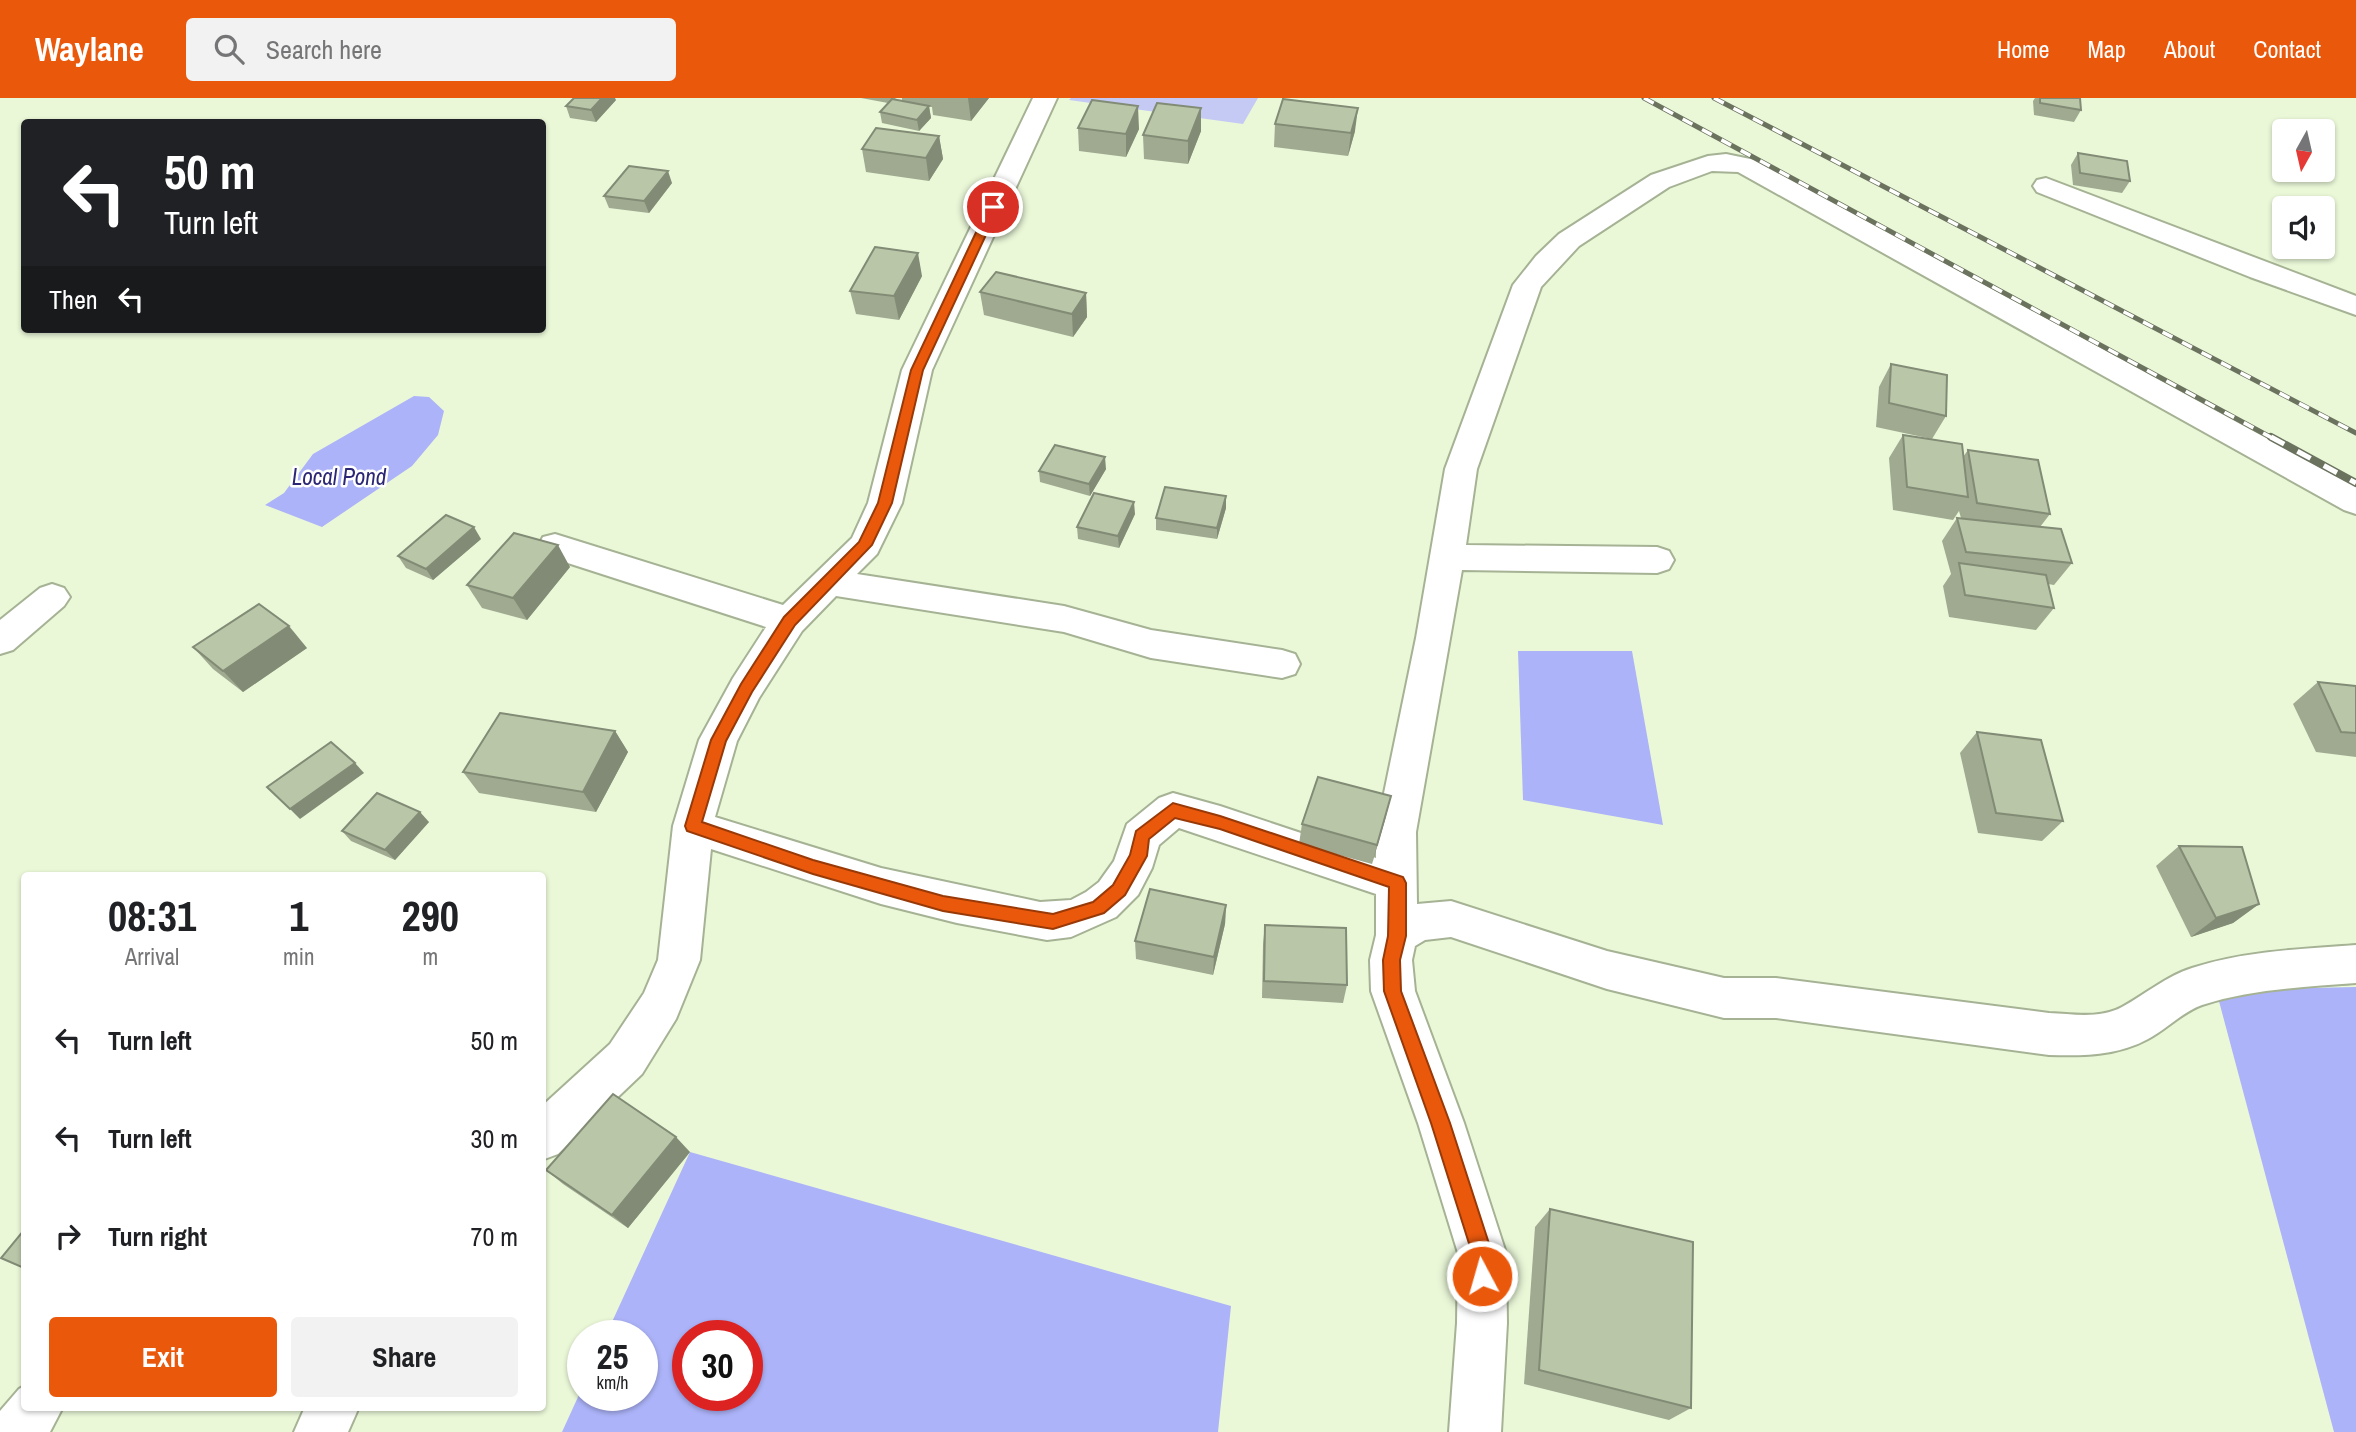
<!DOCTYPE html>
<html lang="en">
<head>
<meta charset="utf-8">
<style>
	:root { --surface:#fff; --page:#f2f2f2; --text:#202124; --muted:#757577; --accent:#ea580c }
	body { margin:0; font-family:"Archivo Narrow",sans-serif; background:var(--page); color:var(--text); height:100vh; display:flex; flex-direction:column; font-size:26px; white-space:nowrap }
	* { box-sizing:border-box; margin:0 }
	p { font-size:23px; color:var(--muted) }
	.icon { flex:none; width:38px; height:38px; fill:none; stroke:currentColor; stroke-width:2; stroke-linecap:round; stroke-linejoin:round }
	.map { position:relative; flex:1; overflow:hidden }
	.panel { position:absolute; left:21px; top:774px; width:525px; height:539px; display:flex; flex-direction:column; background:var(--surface); border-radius:7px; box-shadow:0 2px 5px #0004 }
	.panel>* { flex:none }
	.banner { position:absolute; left:21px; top:21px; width:525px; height:214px; border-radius:7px; box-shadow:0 2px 5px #0004; background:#202124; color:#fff; overflow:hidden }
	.needle { width:46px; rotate:188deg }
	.fabs { position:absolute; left:2272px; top:21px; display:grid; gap:14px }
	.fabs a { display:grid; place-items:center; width:63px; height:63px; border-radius:7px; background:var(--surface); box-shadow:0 2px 5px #0004; font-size:35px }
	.speed { position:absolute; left:567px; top:1222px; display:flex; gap:14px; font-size:35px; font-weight:700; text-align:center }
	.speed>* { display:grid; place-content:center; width:91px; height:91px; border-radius:50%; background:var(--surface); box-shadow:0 2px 5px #0004; line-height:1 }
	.speed small { font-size:18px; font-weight:400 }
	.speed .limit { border:10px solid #d22; background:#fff; color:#111 }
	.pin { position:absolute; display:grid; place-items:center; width:60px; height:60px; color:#fff; margin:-30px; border:4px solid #fff; border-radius:50%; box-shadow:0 2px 7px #0007 }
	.me { position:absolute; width:77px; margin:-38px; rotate:354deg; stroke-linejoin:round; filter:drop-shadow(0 0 5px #0008) }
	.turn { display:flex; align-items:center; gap:24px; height:147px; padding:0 28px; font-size:32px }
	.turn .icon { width:91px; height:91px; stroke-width:2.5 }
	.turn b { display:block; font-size:49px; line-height:60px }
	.then { display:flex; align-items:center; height:66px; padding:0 28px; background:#0003; gap:14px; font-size:26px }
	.eta { display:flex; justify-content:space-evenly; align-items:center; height:119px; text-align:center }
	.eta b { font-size:42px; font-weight:700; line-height:49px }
	.cta { display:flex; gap:14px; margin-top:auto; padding:14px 28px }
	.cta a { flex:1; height:80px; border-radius:7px; background:var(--accent); color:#fff; font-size:28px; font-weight:700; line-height:80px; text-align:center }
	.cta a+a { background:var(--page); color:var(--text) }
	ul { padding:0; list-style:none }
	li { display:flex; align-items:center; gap:21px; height:98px; padding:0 28px }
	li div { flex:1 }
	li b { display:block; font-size:26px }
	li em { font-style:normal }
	header { display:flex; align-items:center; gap:42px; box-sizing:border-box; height:98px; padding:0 35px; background:var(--accent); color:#fff }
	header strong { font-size:33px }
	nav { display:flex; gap:38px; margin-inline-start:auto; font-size:24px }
	.search { width:490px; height:63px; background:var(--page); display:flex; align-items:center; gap:18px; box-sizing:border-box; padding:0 24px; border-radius:7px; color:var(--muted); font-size:26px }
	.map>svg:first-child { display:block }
	.green { fill:#c5caf4 }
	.water { fill:#acb3f8; fill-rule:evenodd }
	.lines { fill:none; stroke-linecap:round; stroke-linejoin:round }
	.street-casing { stroke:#a5b294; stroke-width:4 }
	.street { fill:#fff; fill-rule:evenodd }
	.rail-far1-casing { stroke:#6b735f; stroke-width:5 }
	.rail-casing { stroke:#6b735f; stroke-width:8 }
	.rail-far1 { stroke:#fff; stroke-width:3.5; stroke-dasharray:11; stroke-linecap:butt }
	.rail { stroke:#fff; stroke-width:5; stroke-dasharray:15; stroke-linecap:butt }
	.wall { fill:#9faa90 }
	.shaded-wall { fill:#828b75 }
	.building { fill:#b9c6a7; stroke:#828b75; stroke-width:2 }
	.route { fill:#ea580c; stroke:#983908; stroke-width:2 }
	.labels { text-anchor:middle; stroke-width:5; stroke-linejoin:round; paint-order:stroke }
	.water-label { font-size:23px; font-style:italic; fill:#2c2775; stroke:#fff }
</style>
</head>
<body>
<header>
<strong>Waylane</strong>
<div class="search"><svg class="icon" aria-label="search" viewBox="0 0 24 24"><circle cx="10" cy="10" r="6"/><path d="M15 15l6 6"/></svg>Search here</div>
<nav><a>Home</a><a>Map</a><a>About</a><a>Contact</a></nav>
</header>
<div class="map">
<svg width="2356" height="1334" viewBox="0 0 2356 1334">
	<rect width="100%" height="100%" fill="#eaf8d8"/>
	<path class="green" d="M 1071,0 L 1258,0 L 1243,26 L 1069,2 Z"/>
	<g class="water">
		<path d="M 414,298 L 429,299 L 444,313 L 438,337 L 412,368 L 322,429 L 265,407 L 284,395 L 313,356 Z"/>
		<path d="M 1518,553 L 1632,553 L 1663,727 L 1523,702 Z"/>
		<path d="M 2356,889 L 2356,1334 L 2334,1334 L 2216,892 Z"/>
		<path d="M 690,1054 L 1231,1208 L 1218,1334 L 562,1334 L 583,1288 L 583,1297 L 642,1297 L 642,1237 L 606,1237 ZM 688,1237 L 747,1237 L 747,1297 L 688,1297 Z"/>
	</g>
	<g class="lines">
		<defs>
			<g id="street">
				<path d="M 1033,0 L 1057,0 L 932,272 L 902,405 L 877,456 L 857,476 L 1064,508 L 1151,532 L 1282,552 L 1295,556 L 1300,566 L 1295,576 L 1282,580 L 1151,560 L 1064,534 L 836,498 L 802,533 L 759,600 L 737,643 L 715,719 L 881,770 L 1040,804 L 1071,802 L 1086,794 L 1099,784 L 1114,763 L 1127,726 L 1159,700 L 1173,695 L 1220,708 L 1376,760 L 1376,734 L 1416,540 L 1445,371 L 1513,187 L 1536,158 L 1559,136 L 1651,77 L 1708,58 L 1726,56 L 1755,62 L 2356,389 L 2356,416 L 2344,412 L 1738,74 L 1712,73 L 1669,89 L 1579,148 L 1541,189 L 1477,371 L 1466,447 L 1657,449 L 1669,453 L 1674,462 L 1669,471 L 1657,475 L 1462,472 L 1416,734 L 1417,806 L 1451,803 L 1607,853 L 1724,880 L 1776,880 L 2049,915 C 2073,916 2100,921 2122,909 C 2146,896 2166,878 2192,870 C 2244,853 2302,851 2356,847 L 2356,885 C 2305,889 2251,891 2202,907 C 2182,914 2167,931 2148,941 C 2117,958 2083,958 2049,957 L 1776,920 L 1724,920 L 1607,891 L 1451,839 L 1425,842 L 1415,848 L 1412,862 L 1415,893 L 1464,1025 L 1506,1155 L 1507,1225 L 1501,1334 L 1449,1334 L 1457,1225 L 1458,1155 L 1418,1025 L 1371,893 L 1370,862 L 1376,837 L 1376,796 L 1179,730 L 1159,747 L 1152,770 L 1138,797 L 1116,819 L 1071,839 L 1047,842 L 957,825 L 881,806 L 711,751 L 700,862 L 676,921 L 642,976 L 558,1056 L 542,1062 L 542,1008 L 610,946 L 644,895 L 658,862 L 673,728 L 699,642 L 733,580 L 766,529 L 543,457 L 538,448 L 543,439 L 555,436 L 783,507 L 852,440 L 868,405 L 902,272 Z"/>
				<path d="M 2046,80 L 2356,198 L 2356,217 L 2250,179 L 2037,94 L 2033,88 L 2037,82 Z"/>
				<path d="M 52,486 L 64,490 L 70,499 L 64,508 L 13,552 L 0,556 L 0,522 L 40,490 Z"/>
				<path d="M 24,1288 L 24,1309 L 63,1309 L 50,1334 L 0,1334 L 0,1313 L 19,1291 Z"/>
				<path d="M 305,1309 L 359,1309 L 348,1334 L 294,1334 Z"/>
			</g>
		</defs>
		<use href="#street" class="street-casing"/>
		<use href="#street" class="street"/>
		<defs>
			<g id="rail-far1">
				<path d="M 1644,0 L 2274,341"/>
				<path d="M 1714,0 L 2356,335"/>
			</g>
			<path id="rail" d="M 2271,339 L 2356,385"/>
		</defs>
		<use href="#rail-far1" class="rail-far1-casing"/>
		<use href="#rail" class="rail-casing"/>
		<use href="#rail-far1" class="rail-far1"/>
		<use href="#rail" class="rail"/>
	</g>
	<g class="wall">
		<path d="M 861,0 L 896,0 L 895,1 L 902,3 L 902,0 L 989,0 L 971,23 L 933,17 L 932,9 L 929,9 L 931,20 L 919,33 L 882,25 L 880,14 L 888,5 Z"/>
		<path d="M 2035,0 L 2040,0 L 2081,12 L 2074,24 L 2034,17 L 2033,3 Z"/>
		<path d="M 616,2 L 596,24 L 570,20 L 566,8 Z"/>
		<path d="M 1201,10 L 1201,33 L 1188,66 L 1144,61 L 1143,37 Z"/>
		<path d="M 1275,26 L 1355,33 L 1348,58 L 1274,49 Z"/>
		<path d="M 1078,30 L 1139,31 L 1126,59 L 1079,53 Z"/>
		<path d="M 939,38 L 943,61 L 929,83 L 866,74 L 862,51 Z"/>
		<path d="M 2078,55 L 2130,83 L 2122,95 L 2073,87 L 2071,67 Z"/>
		<path d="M 672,85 L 649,115 L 609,110 L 604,98 Z"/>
		<path d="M 922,178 L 899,222 L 856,216 L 850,193 Z"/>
		<path d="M 980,194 L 1086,195 L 1087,219 L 1073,239 L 984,217 Z"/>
		<path d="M 1891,266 L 1946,318 L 1932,341 L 1876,329 L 1879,289 Z"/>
		<path d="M 1903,337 L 1963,359 L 1968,352 L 2050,416 L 2040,429 L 2072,465 L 2054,487 L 2048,486 L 2054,510 L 2036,532 L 1949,519 L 1943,488 L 1951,476 L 1942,443 L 1957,420 L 1961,420 L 1959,413 L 1953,422 L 1893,412 L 1889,360 Z"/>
		<path d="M 1106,371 L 1090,398 L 1040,384 L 1039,373 Z"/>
		<path d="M 1226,398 L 1226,410 L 1217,441 L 1156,432 L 1156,420 Z"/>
		<path d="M 1135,416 L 1119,450 L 1078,441 L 1077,429 Z"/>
		<path d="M 481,441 L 433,482 L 406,470 L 398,458 Z"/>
		<path d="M 570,469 L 527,522 L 482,510 L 467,487 Z"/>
		<path d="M 193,549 L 307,550 L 243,594 L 213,571 Z"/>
		<path d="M 2318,584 L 2356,588 L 2356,659 L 2316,654 L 2293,606 Z"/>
		<path d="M 615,633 L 628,654 L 596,714 L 479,695 L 463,674 Z"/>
		<path d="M 1977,634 L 2063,723 L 2042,743 L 1978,735 L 1960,655 Z"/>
		<path d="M 1386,718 L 1372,766 L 1299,746 L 1302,726 Z"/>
		<path d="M 429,724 L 395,762 L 351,743 L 342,733 Z"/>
		<path d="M 2179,748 L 2259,806 L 2233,825 L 2191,839 L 2156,768 Z"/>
		<path d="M 1226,807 L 1225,826 L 1213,877 L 1136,861 L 1135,843 Z"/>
		<path d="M 1265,827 L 1347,887 L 1343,905 L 1262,900 L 1263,846 Z"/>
		<path d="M 690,1054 L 628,1130 L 563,1086 L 546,1072 Z"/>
		<path d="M 1550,1111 L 1691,1310 L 1669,1322 L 1524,1286 L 1535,1129 Z"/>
	</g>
	<g class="shaded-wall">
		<path d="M 602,0 L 615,0 L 616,2 L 596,24 L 591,12 Z"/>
		<path d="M 968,0 L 989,0 L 971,23 Z"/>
		<path d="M 929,8 L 931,20 L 919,33 L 917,22 Z"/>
		<path d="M 1138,8 L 1139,31 L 1126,59 L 1126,36 Z"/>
		<path d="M 1201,10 L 1201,33 L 1188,66 L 1188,43 Z"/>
		<path d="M 1358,10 L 1355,33 L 1348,58 L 1351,35 Z"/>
		<path d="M 939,38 L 943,61 L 929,83 L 926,60 Z"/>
		<path d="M 668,73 L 672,85 L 649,115 L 644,103 Z"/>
		<path d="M 918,155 L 922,178 L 899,222 L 894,198 Z"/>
		<path d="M 1086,195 L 1087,219 L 1073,239 L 1072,216 Z"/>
		<path d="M 1105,359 L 1106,371 L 1090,398 L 1089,386 Z"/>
		<path d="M 1226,398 L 1226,410 L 1217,441 L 1217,430 Z"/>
		<path d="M 1134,404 L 1135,416 L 1119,450 L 1118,438 Z"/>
		<path d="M 474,429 L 481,441 L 433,482 L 426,471 Z"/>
		<path d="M 558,447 L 570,469 L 527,522 L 513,500 Z"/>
		<path d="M 289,528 L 307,550 L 243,594 L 223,573 Z"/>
		<path d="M 615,633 L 628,654 L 596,714 L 583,694 Z"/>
		<path d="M 355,665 L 364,675 L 300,721 L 290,711 Z"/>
		<path d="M 1391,698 L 1386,718 L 1372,766 L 1377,747 Z"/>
		<path d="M 420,714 L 429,724 L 395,762 L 385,752 Z"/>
		<path d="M 2259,806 L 2233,825 L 2191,839 L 2216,820 Z"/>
		<path d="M 1226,807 L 1225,826 L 1213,877 L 1214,859 Z"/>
		<path d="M 676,1039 L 690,1054 L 628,1130 L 612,1117 Z"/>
	</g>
	<g class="building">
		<path d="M 574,0 L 602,0 L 591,12 L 566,8 Z"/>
		<path d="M 2040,0 L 2080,0 L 2081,12 L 2040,5 Z"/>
		<path d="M 892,1 L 929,8 L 917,22 L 880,14 Z"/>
		<path d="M 1283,1 L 1358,10 L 1351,35 L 1275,26 Z"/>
		<path d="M 1092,2 L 1138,8 L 1126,36 L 1078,30 Z"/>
		<path d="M 1157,5 L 1201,10 L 1188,43 L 1143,37 Z"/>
		<path d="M 876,30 L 939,38 L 926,60 L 862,51 Z"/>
		<path d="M 2078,55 L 2127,63 L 2130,83 L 2080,75 Z"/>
		<path d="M 629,68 L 668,73 L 644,103 L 604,98 Z"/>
		<path d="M 875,149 L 918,155 L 894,198 L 850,193 Z"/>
		<path d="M 996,174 L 1086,195 L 1072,216 L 980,194 Z"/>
		<path d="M 1891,266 L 1947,277 L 1946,318 L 1889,305 Z"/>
		<path d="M 1903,337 L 1962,346 L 1968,399 L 1907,389 Z"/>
		<path d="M 1055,347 L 1105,359 L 1089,386 L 1039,373 Z"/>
		<path d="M 1968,352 L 2038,362 L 2050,416 L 1977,405 Z"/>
		<path d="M 1165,389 L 1226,398 L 1217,430 L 1156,420 Z"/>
		<path d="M 1094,395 L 1134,404 L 1118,438 L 1077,429 Z"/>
		<path d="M 446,417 L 474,429 L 426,471 L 398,458 Z"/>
		<path d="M 1957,420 L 2061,431 L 2072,465 L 1966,454 Z"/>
		<path d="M 514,435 L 558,447 L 513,500 L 467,487 Z"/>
		<path d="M 1959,465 L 2046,477 L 2054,510 L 1965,497 Z"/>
		<path d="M 259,506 L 289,528 L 223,573 L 193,549 Z"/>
		<path d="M 2318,584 L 2356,588 L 2356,635 L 2341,634 Z"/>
		<path d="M 500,615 L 615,633 L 583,694 L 463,674 Z"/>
		<path d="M 1977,634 L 2041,642 L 2063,723 L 1996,715 Z"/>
		<path d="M 331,644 L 355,665 L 290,711 L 267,689 Z"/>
		<path d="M 1318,679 L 1391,698 L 1377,747 L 1302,726 Z"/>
		<path d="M 377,695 L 420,714 L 385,752 L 342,733 Z"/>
		<path d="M 2179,748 L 2242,749 L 2259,806 L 2216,820 Z"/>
		<path d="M 1150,791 L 1226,807 L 1214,859 L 1135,843 Z"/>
		<path d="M 1265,827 L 1346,830 L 1347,887 L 1264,883 Z"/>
		<path d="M 613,996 L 676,1039 L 612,1117 L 546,1072 Z"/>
		<path d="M 1550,1111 L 1693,1144 L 1691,1310 L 1539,1272 Z"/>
		<path d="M 24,1132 L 24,1170 L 1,1160 Z"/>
	</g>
	<path class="route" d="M 993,106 L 999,109 L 923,272 L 892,405 L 872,447 L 795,527 L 752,594 L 726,643 L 702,724 L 813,762 L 943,798 L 1053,816 L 1093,804 L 1113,787 L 1130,757 L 1136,733 L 1173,705 L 1220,718 L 1403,779 L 1406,785 L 1406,838 L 1400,862 L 1401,893 L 1450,1025 L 1492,1155 L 1492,1178 L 1489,1186 L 1482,1189 L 1475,1186 L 1472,1178 L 1472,1155 L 1431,1025 L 1384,893 L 1383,862 L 1388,838 L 1389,789 L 1220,731 L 1175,720 L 1149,741 L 1147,758 L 1125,797 L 1104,815 L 1053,831 L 943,813 L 813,776 L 687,733 L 685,728 L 711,642 L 741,586 L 784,519 L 859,444 L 878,405 L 911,272 L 988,109 Z"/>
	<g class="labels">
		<g class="water-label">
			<text x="339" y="387">Local Pond</text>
		</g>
	</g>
</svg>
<div class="fabs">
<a><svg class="needle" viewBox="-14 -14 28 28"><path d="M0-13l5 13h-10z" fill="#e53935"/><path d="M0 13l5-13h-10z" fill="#757577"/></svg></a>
<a><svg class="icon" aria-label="sound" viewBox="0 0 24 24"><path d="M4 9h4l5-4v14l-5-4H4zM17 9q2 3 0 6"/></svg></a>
</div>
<div class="speed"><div>25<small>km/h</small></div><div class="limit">30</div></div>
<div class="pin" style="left:993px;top:109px;background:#d93025"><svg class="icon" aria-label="arrive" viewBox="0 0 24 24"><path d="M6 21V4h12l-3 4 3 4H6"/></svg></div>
<svg class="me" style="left:1482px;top:1178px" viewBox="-20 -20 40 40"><circle r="17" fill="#ea580c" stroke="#fff" stroke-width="3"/><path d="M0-11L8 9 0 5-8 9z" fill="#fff"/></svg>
<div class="banner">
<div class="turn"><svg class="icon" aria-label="left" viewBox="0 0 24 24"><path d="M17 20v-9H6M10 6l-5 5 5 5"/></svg><div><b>50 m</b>Turn left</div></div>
<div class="then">Then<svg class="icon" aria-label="left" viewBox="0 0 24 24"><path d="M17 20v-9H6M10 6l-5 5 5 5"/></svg></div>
</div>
<section class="panel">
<div class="eta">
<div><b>08:31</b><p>Arrival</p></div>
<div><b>1</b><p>min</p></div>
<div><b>290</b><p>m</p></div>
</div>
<ul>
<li><svg class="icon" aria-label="left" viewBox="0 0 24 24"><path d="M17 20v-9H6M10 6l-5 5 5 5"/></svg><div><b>Turn left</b></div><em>50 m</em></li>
<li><svg class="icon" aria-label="left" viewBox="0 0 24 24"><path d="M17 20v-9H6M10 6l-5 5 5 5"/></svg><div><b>Turn left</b></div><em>30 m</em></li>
<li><svg class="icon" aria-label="right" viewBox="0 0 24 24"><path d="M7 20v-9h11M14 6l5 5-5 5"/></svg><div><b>Turn right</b></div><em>70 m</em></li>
</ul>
<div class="cta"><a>Exit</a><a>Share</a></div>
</section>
</div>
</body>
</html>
